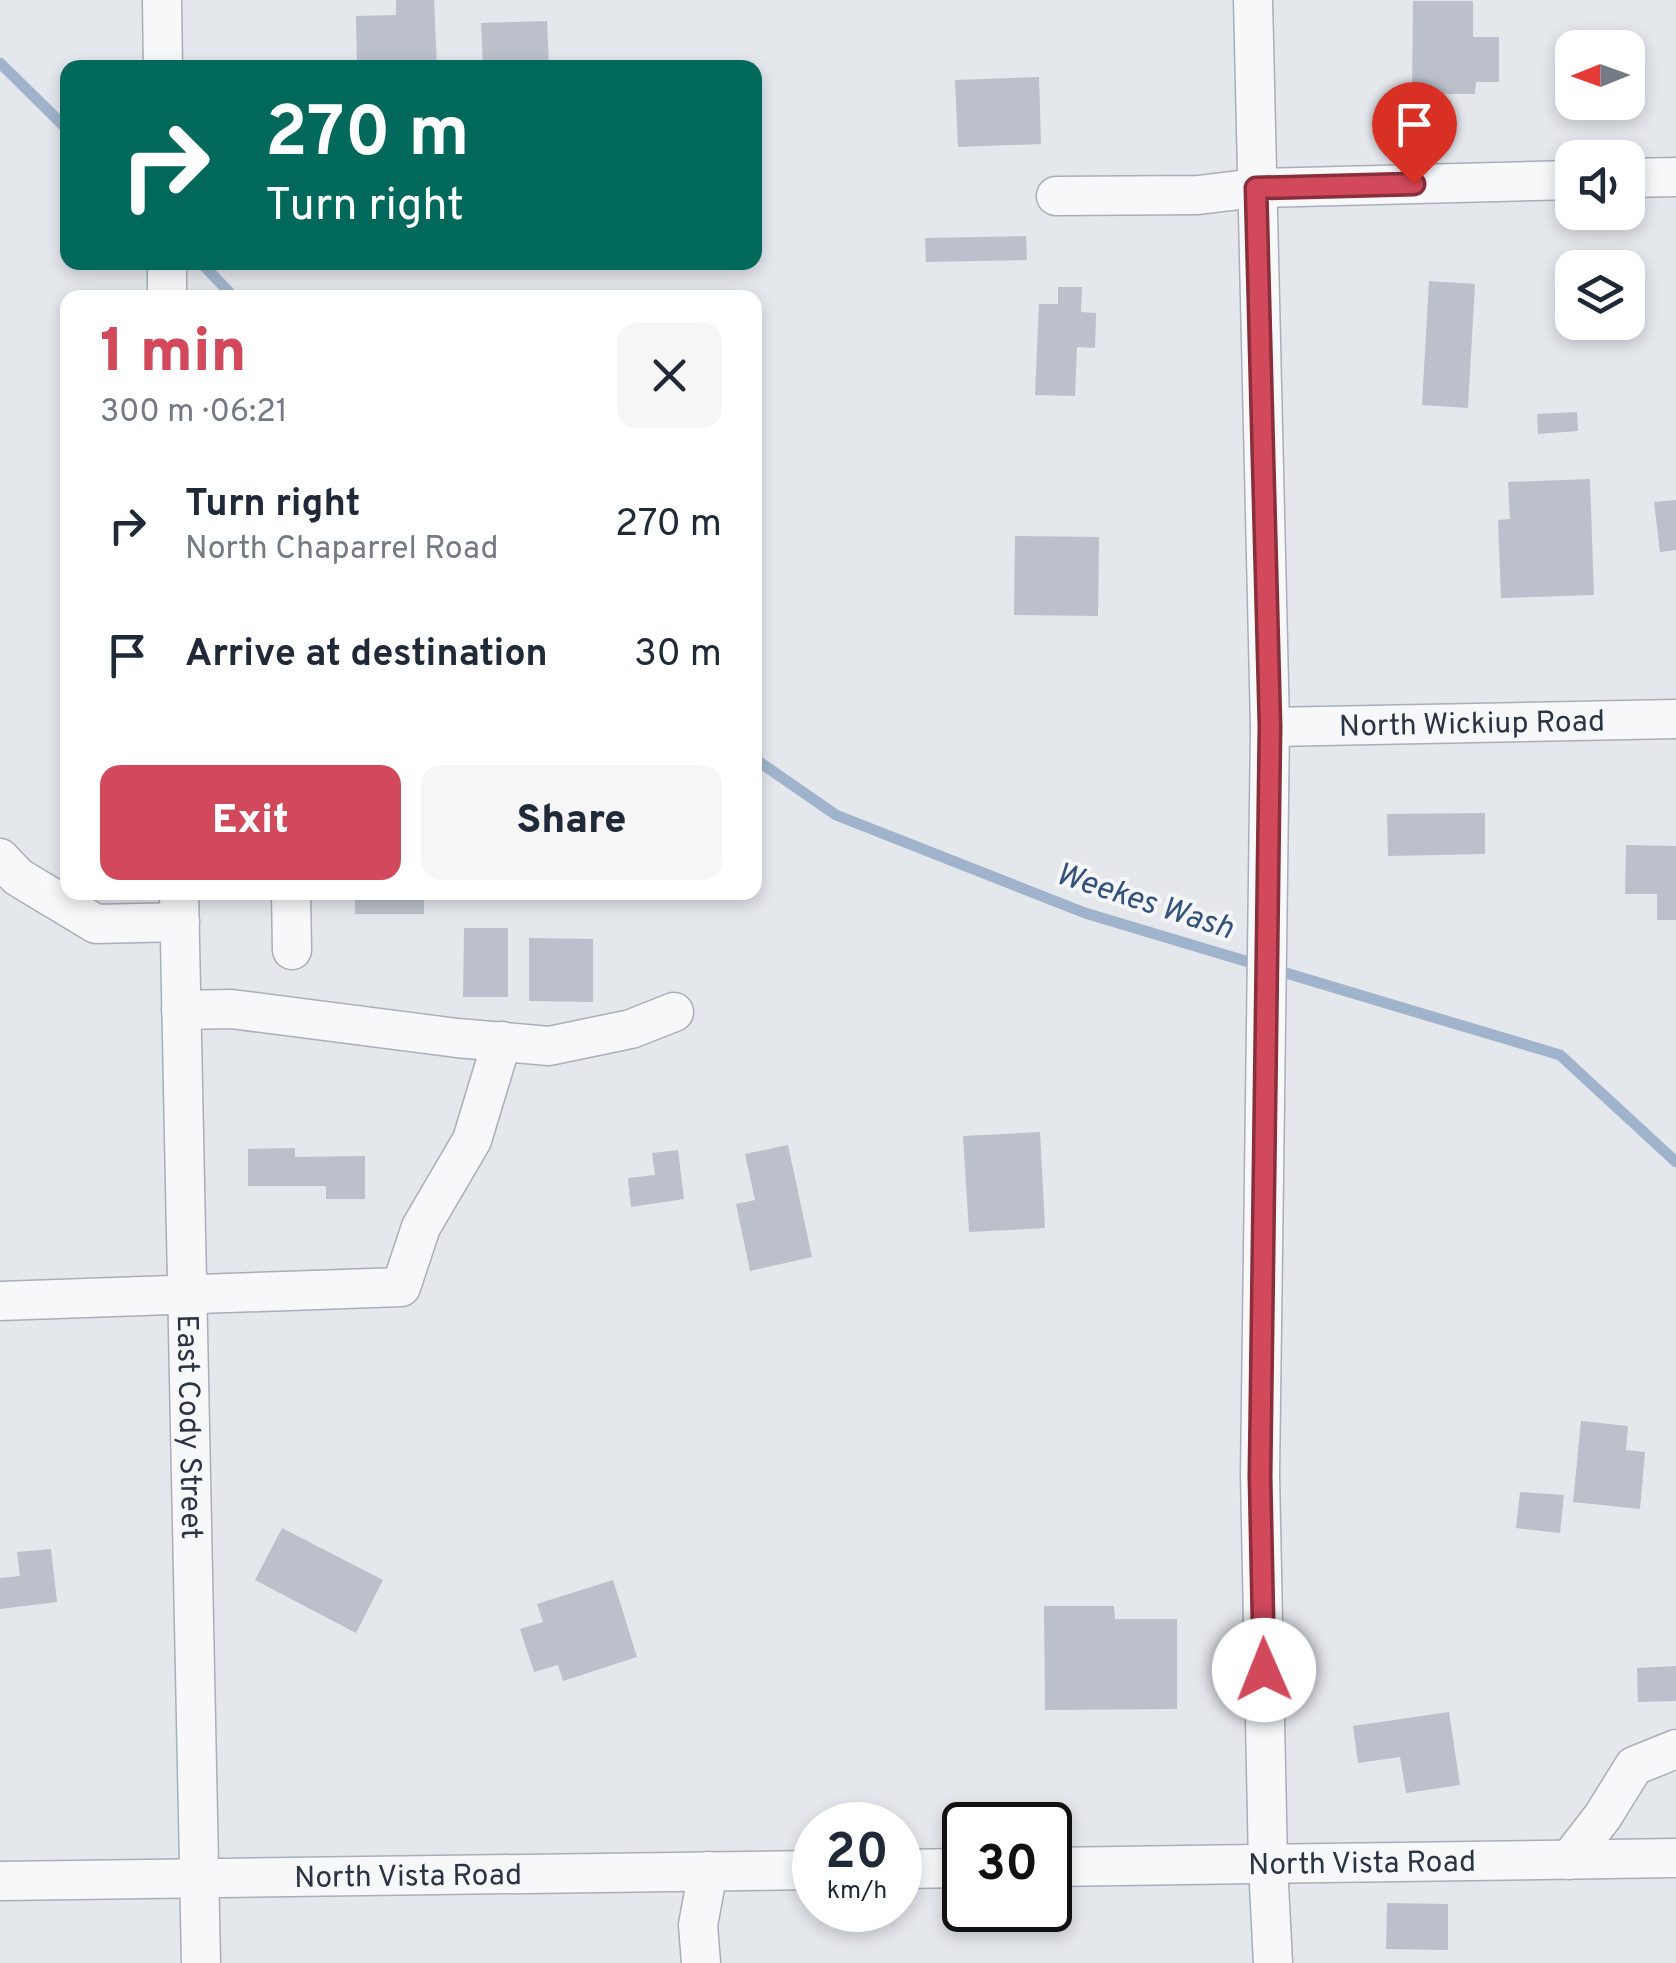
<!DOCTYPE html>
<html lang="en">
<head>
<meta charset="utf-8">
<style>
	:root { --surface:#fff; --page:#f6f6f7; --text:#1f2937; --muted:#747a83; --accent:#d1495b }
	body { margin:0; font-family:Overpass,sans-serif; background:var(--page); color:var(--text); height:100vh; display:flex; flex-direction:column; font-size:38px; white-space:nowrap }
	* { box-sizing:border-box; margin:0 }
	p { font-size:32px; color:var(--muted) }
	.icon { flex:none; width:55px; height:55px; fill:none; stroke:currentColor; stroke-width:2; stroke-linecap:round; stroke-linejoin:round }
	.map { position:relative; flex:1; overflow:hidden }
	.drawer { position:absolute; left:60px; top:290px; width:702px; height:610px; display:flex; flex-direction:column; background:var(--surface); border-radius:20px; box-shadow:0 5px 15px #0003 }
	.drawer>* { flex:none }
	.guide { position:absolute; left:60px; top:60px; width:702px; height:210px; border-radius:20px; box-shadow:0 5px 15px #0003; background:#00695c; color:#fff; overflow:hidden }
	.needle { width:65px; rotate:269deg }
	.tools { position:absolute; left:1555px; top:30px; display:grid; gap:20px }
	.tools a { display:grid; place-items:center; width:90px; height:90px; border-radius:20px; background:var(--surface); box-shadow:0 5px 15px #0003; font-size:50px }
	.speed { position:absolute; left:792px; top:1802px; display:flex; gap:20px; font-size:50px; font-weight:700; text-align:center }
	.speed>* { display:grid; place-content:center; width:130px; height:130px; border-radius:50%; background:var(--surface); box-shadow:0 5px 15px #0003; line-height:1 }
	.speed small { font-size:25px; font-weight:400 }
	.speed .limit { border:5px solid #111; border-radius:15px; background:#fff; color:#111 }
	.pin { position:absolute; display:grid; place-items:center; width:85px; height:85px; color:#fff; margin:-102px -42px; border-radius:50% 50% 50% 0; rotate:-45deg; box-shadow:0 0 10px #0007 }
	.pin .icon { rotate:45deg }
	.me { position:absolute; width:110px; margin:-55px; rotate:359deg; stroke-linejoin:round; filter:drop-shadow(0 0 8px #0008) }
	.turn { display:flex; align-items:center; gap:35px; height:210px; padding:0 40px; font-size:45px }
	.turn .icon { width:130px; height:130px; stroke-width:2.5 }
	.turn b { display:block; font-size:70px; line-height:85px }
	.round { display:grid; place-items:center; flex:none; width:105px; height:105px; border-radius:20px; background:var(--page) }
	.overview { display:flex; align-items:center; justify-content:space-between; height:170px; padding:0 40px }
	h1 { font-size:60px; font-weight:800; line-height:75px; color:var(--accent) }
	.cta { display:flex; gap:20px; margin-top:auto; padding:20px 40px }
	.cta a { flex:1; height:115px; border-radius:20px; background:var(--accent); color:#fff; font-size:40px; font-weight:800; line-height:115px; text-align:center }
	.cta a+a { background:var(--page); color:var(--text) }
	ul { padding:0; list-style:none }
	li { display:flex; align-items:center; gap:30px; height:130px; padding:0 40px }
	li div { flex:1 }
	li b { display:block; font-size:38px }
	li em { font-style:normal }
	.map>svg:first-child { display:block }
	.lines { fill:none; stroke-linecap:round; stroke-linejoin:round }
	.stream { stroke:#9fb4cc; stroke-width:11 }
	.building { fill:#bbc0ca }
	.minor-casing { stroke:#a9aeb7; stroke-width:41 }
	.minor { stroke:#f7f8fa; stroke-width:38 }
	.route-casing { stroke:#882f3b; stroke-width:25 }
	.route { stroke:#d1495b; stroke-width:18 }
	.labels { text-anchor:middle; stroke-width:8; stroke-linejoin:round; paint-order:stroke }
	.street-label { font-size:30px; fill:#2b3445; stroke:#f4f6f9 }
	.water-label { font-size:32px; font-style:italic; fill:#34527a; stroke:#f4f6f9 }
</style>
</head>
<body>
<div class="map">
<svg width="1676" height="1963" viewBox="0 0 1676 1963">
	<rect width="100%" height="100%" fill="#e4e7ec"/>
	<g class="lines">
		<g class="stream">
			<path d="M 0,63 L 68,130"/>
			<path d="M 200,262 L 235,298"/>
			<path d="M 755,759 L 836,815 L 1085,913 L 1560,1055 L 1676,1162"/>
		</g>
	</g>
	<g class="building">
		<path d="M 396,0 L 434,0 L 437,68 L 357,68 L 356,16 L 396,15 Z"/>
		<path d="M 1413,1 L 1473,1 L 1473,37 L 1499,37 L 1499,82 L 1476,82 L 1475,94 L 1412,94 Z"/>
		<path d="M 547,21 L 549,67 L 483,68 L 481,23 Z"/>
		<path d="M 1039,77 L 1041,144 L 958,147 L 955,80 Z"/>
		<path d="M 1026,236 L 1027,260 L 926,262 L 925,238 Z"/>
		<path d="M 1429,281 L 1475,284 L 1468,408 L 1422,405 Z"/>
		<path d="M 1058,287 L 1082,287 L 1081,312 L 1096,313 L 1095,348 L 1077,347 L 1075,396 L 1035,395 L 1039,304 L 1058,304 Z"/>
		<path d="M 1577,412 L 1578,431 L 1538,434 L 1537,414 Z"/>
		<path d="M 1590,479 L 1594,595 L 1501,598 L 1498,520 L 1510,519 L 1508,482 Z"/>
		<path d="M 1676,500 L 1676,550 L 1660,552 L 1654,502 Z"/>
		<path d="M 1015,536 L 1099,537 L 1098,616 L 1014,615 Z"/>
		<path d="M 1485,813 L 1485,854 L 1388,856 L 1387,814 Z"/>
		<path d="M 1626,845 L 1676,846 L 1676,920 L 1657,920 L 1657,894 L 1625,894 Z"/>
		<rect x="355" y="892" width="69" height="22"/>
		<path d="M 464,928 L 508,928 L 508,997 L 463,997 Z"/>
		<path d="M 529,938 L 593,939 L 593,1002 L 529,1001 Z"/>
		<path d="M 1040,1132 L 1045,1228 L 969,1232 L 963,1136 Z"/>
		<path d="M 788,1145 L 812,1257 L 750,1271 L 736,1204 L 755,1200 L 745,1154 Z"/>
		<path d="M 295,1148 L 295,1157 L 365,1156 L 365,1199 L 326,1199 L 326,1186 L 248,1186 L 248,1149 Z"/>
		<path d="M 678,1150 L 684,1199 L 631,1207 L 628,1178 L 655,1175 L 652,1153 Z"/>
		<path d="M 1581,1421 L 1628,1426 L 1626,1450 L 1645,1452 L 1640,1509 L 1573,1502 Z"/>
		<path d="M 1520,1492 L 1564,1495 L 1560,1533 L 1516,1528 Z"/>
		<path d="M 282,1528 L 383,1580 L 356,1633 L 255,1580 Z"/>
		<path d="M 51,1549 L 57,1602 L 0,1609 L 0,1578 L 20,1576 L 17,1552 Z"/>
		<path d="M 613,1580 L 637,1657 L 563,1681 L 558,1665 L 534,1672 L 520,1629 L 543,1622 L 537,1604 Z"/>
		<path d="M 1044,1606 L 1114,1606 L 1115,1619 L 1177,1619 L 1177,1709 L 1045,1710 Z"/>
		<path d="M 1676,1666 L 1676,1701 L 1638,1702 L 1637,1668 Z"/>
		<path d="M 1449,1712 L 1460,1785 L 1406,1793 L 1400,1757 L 1358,1763 L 1353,1726 Z"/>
		<path d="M 1387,1903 L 1448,1904 L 1448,1950 L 1386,1949 Z"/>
	</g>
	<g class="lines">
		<defs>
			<g id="minor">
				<path d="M 162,0 L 163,68"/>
				<path d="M 1253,0 L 1270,727 L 1260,1475 L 1268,1865 L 1273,1963"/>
				<path d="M 1628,178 L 1676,177"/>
				<path d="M 1056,196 L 1198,195 L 1256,188 L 1572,180"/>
				<path d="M 167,262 L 167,298"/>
				<path id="s1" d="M 1270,727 L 1676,719"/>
				<path d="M 0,858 L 18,877 L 96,924 L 180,922"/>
				<path id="s2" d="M 179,892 L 201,1963"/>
				<path d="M 291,892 L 292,950"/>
				<path d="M 181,1010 L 231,1009 L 457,1038 L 549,1046 L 631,1029 L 674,1012"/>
				<path d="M 0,1301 L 401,1287 L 421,1227 L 472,1140 L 502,1041"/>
				<path d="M 1569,1860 L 1603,1816 L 1634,1766 L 1676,1749"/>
				<path id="s3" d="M 1050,1867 L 1676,1858"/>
				<path d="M 900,1869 L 965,1868"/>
				<path id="s4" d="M 0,1881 L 815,1870"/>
				<path d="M 701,1963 L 698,1925 L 708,1871"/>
			</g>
		</defs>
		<use href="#minor" class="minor-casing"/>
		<use href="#minor" class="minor"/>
	</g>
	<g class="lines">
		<defs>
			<path id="route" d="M 1264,1670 L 1260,1476 L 1270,726 L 1256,188 L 1414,184"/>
		</defs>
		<use href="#route" class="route-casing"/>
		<use href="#route" class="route"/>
	</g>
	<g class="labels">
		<g class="street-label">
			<text dy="10" stroke="none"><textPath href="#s1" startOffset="202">North Wickiup Road</textPath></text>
			<text dy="10" stroke="none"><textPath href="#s2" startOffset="535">East Cody Street</textPath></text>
			<text dy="10" stroke="none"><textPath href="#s3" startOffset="312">North Vista Road</textPath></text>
			<text dy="10" stroke="none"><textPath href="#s4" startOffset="408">North Vista Road</textPath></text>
		</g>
		<g class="water-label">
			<text transform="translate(1145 900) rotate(18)" y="11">Weekes Wash</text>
		</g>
	</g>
</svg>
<div class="tools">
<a><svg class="needle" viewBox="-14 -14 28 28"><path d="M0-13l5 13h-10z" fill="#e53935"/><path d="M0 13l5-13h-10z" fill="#747a83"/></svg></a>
<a><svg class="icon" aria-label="sound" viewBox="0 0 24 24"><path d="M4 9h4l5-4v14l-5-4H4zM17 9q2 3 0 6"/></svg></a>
<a><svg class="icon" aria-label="layers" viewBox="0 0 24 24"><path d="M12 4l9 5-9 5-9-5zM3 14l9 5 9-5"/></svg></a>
</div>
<div class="speed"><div>20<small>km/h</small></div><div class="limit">30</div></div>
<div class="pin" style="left:1414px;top:184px;background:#d93025"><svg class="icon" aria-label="arrive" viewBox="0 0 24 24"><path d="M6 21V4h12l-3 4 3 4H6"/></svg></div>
<svg class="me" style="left:1264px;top:1670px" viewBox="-20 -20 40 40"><circle r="19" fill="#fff"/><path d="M0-13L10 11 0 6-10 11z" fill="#d1495b"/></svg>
<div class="guide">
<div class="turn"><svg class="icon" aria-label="right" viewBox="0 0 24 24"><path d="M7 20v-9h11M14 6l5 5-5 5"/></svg><div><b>270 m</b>Turn right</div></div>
</div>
<section class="drawer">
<div class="overview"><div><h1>1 min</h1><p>300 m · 06:21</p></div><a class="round"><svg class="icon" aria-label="close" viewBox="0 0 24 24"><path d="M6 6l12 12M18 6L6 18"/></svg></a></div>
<ul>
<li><svg class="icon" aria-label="right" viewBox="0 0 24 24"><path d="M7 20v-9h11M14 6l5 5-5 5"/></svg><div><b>Turn right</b><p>North Chaparrel Road</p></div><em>270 m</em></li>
<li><svg class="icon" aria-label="arrive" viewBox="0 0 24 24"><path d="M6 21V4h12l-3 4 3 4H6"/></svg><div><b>Arrive at destination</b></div><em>30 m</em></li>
</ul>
<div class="cta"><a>Exit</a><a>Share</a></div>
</section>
</div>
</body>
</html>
